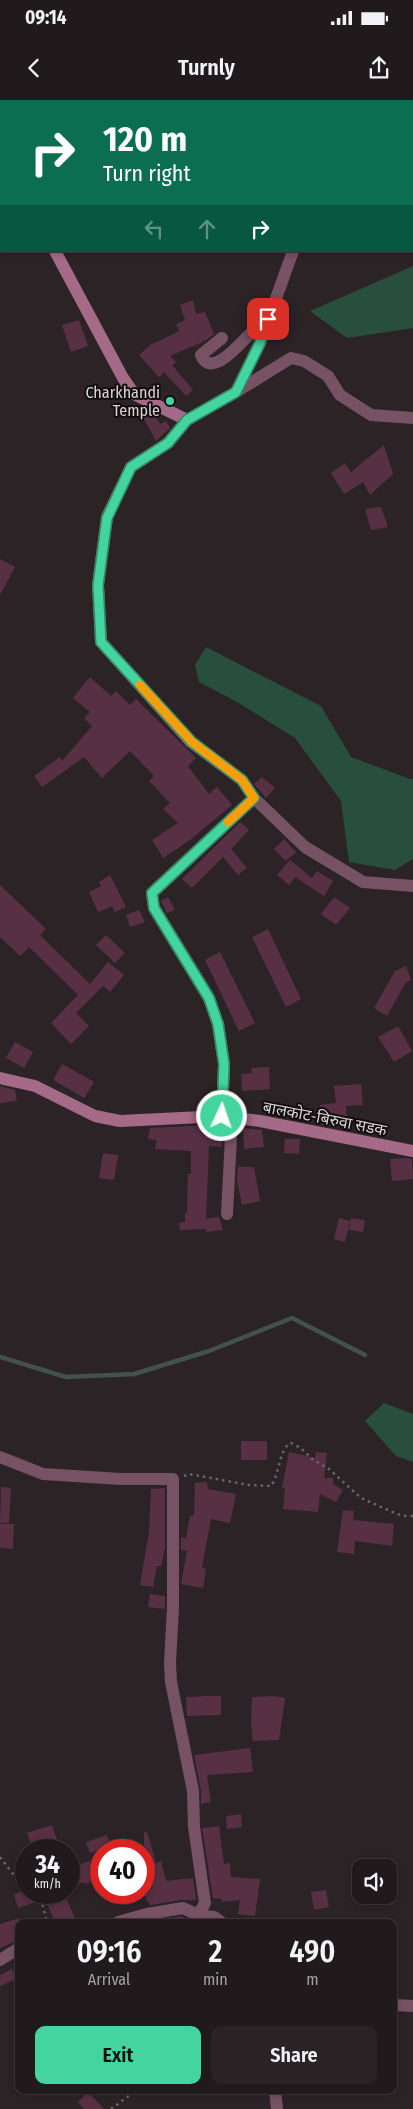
<!DOCTYPE html>
<html lang="en">
<head>
<meta charset="utf-8">
<style>
	:root { --surface:#211a1d; --page:#292326; --text:#f1f3f6; --muted:#a2a1a4; --line:#3e383b; --accent:#44d49f }
	body { margin:0; font-family:"Fira Sans Condensed","Noto Sans Devanagari",sans-serif; background:var(--page); color:var(--text); height:100vh; display:flex; flex-direction:column; font-size:19px; white-space:nowrap }
	* { box-sizing:border-box; margin:0 }
	p { font-size:16px; color:var(--muted) }
	.icon { flex:none; width:28px; height:28px; fill:none; stroke:currentColor; stroke-width:2; stroke-linecap:round; stroke-linejoin:round }
	.map { position:relative; flex:1; overflow:hidden }
	.details { position:absolute; left:15px; top:1819px; width:382px; height:175px; display:flex; flex-direction:column; background:var(--surface); border-radius:10px; box-shadow:0 2px 8px #0003,0 0 0 1px var(--line) }
	.details>* { flex:none }
	.hud { position:absolute; left:0px; top:0px; width:414px; height:152px; box-shadow:0 2px 8px #0003,0 0 0 1px var(--line); background:#0b6e4f; color:#fff; overflow:hidden }
	.controls { position:absolute; left:352px; top:1759px; display:grid; gap:10px }
	.controls a { display:grid; place-items:center; width:45px; height:45px; border-radius:10px; background:var(--surface); box-shadow:0 2px 8px #0003,0 0 0 1px var(--line); font-size:25px }
	.speed { position:absolute; left:15px; top:1739px; display:flex; gap:10px; font-size:25px; font-weight:700; text-align:center }
	.speed>* { display:grid; place-content:center; width:65px; height:65px; border-radius:50%; background:var(--surface); box-shadow:0 2px 8px #0003,0 0 0 1px var(--line); line-height:1 }
	.speed small { font-size:12px; font-weight:400 }
	.speed .limit { border:8px solid #d22; background:#fff; color:#111 }
	.pin { position:absolute; display:grid; place-items:center; width:42px; height:42px; color:#fff; margin:-21px; border-radius:10px; box-shadow:0 2px 8px #0006 }
	.me { position:absolute; width:55px; margin:-28px; rotate:3deg; stroke-linejoin:round; filter:drop-shadow(0 0 4px #0008) }
	.turn { display:flex; align-items:center; gap:18px; height:105px; padding:0 20px; font-size:22px }
	.turn .icon { width:65px; height:65px; stroke-width:2.5 }
	.turn b { display:block; font-size:35px; line-height:42px }
	.lanes { display:flex; align-items:center; height:48px; padding:0 20px; background:#0003; justify-content:center; gap:25px; direction:ltr }
	.lanes .off { opacity:.35 }
	.eta { display:flex; justify-content:space-evenly; align-items:center; height:85px; text-align:center }
	.eta b { font-size:30px; font-weight:600; line-height:35px }
	.button { display:flex; gap:10px; margin-top:auto; padding:10px 20px }
	.button a { flex:1; height:58px; border-radius:10px; background:var(--accent); color:#111; font-size:20px; font-weight:600; line-height:58px; text-align:center }
	.button a+a { background:var(--page); color:var(--text) }
	.status { display:flex; justify-content:space-between; align-items:center; height:35px; padding:0 25px; background:var(--surface); direction:ltr }
	.status svg { height:14px; fill:currentColor }
	header { display:flex; justify-content:space-between; align-items:center; height:65px; padding:0 20px; background:var(--surface); font-size:22px; font-weight:600 }
	.map>svg:first-child { display:block }
	.green { fill:#284e3e }
	.lines { fill:none; stroke-linecap:round; stroke-linejoin:round }
	.stream { stroke:#43514c; stroke-width:4.5 }
	.building { fill:#583044 }
	.path { stroke:#6d6468; stroke-width:2.5; stroke-dasharray:2.5 4; stroke-linecap:butt }
	.street { stroke:#775264; stroke-width:12 }
	.secondary { stroke:#a56a87; stroke-width:12 }
	.route-casing { stroke:#2c8a67; stroke-width:12 }
	.route { stroke:#44d49f; stroke-width:9 }
	.slow { stroke:#f59e0b; stroke-width:9 }
	.poi-dot { fill:#44d49f; stroke:#120e10; stroke-width:2 }
	.labels { text-anchor:middle; stroke-width:4; stroke-linejoin:round; paint-order:stroke }
	.poi-label { font-size:16px; fill:#dbd4d7; stroke:#120e10; text-anchor:end }
	.street-label { font-size:16px; fill:#dbd4d7; stroke:#120e10 }
</style>
</head>
<body>
<div class="status"><b>09:14</b><svg viewBox="0 0 49 12"><path d="M0 12V9h3v3zM5 12V6h3v6zM10 12V3h3v9zM15 12V0h3v12zM26 1h20v11H26zM47 4h2v5h-2z"/></svg></div>
<header><svg class="icon" aria-label="back" viewBox="0 0 24 24"><path d="M15 5l-7 7 7 7"/></svg>Turnly<svg class="icon" aria-label="share" viewBox="0 0 24 24"><path d="M12 15V3M7 8l5-5 5 5M5 13v7h14v-7"/></svg></header>
<div class="map">
<svg width="413" height="2009" viewBox="0 0 413 2009">
	<rect width="100%" height="100%" fill="#2c2327"/>
	<g class="green">
		<path d="M 413,166 L 413,228 L 347,238 L 310,211 Z"/>
		<path d="M 206,547 L 321,606 L 351,657 L 410,679 L 413,679 L 413,759 L 395,770 L 349,762 L 341,701 L 295,638 L 237,602 L 199,582 L 195,565 Z"/>
		<path d="M 384,1303 L 413,1314 L 413,1362 L 396,1356 L 365,1321 Z"/>
	</g>
	<g class="lines">
		<path class="stream" d="M 0,1257 L 66,1277 L 134,1274 L 209,1251 L 292,1218 L 365,1255"/>
	</g>
	<g class="building">
		<path d="M 193,200 L 196,214 L 205,212 L 214,234 L 205,241 L 170,256 L 176,262 L 172,265 L 193,290 L 186,296 L 164,272 L 159,277 L 139,255 L 150,245 L 179,231 L 176,224 L 185,220 L 180,205 Z"/>
		<path d="M 79,220 L 88,246 L 71,252 L 62,225 Z"/>
		<path d="M 144,308 L 154,313 L 160,324 L 166,321 L 170,328 L 156,341 L 139,310 Z"/>
		<path d="M 384,345 L 393,374 L 370,395 L 363,382 L 344,394 L 331,373 L 345,363 L 351,372 Z"/>
		<path d="M 381,407 L 388,427 L 371,430 L 365,409 Z"/>
		<path d="M 0,459 L 15,467 L 0,495 Z"/>
		<path d="M 90,577 L 111,596 L 116,591 L 130,605 L 136,599 L 196,658 L 188,666 L 209,694 L 217,687 L 232,705 L 190,740 L 163,758 L 152,740 L 178,723 L 163,709 L 170,703 L 149,681 L 154,676 L 130,651 L 102,678 L 84,657 L 42,687 L 34,676 L 60,657 L 62,661 L 92,626 L 84,618 L 90,612 L 73,598 Z"/>
		<path d="M 262,677 L 275,688 L 266,698 L 254,684 Z"/>
		<path d="M 240,722 L 249,730 L 231,749 L 247,768 L 238,775 L 223,757 L 192,788 L 182,779 Z"/>
		<path d="M 284,739 L 296,752 L 286,761 L 274,749 Z"/>
		<path d="M 290,760 L 312,778 L 317,771 L 333,781 L 324,796 L 295,777 L 289,785 L 277,775 Z"/>
		<path d="M 110,775 L 126,807 L 115,812 L 112,806 L 98,812 L 89,792 L 101,786 L 99,782 Z"/>
		<path d="M 0,785 L 46,829 L 40,835 L 90,884 L 108,862 L 124,875 L 110,892 L 103,886 L 76,913 L 89,926 L 71,944 L 51,923 L 78,895 L 29,847 L 20,856 L 0,837 Z"/>
		<path d="M 168,797 L 175,810 L 167,813 L 161,801 Z"/>
		<path d="M 334,797 L 350,808 L 336,825 L 321,814 Z"/>
		<path d="M 139,810 L 145,822 L 130,827 L 126,815 Z"/>
		<path d="M 268,829 L 301,899 L 286,907 L 252,837 Z"/>
		<path d="M 106,835 L 125,853 L 115,863 L 96,845 Z"/>
		<path d="M 220,852 L 255,923 L 239,931 L 205,860 Z"/>
		<path d="M 406,866 L 411,880 L 406,882 L 387,916 L 374,908 L 395,871 Z"/>
		<path d="M 398,926 L 412,951 L 394,962 L 378,937 Z"/>
		<path d="M 15,942 L 33,952 L 24,968 L 6,958 Z"/>
		<path d="M 62,964 L 94,982 L 84,998 L 53,980 Z"/>
		<path d="M 269,967 L 270,989 L 242,991 L 241,974 L 252,973 L 251,968 Z"/>
		<path d="M 361,984 L 363,1005 L 346,1006 L 347,1024 L 322,1025 L 320,1005 L 336,1003 L 334,986 Z"/>
		<path d="M 0,986 L 15,990 L 17,1001 L 0,1003 Z"/>
		<path d="M 210,1025 L 210,1028 L 223,1029 L 222,1047 L 209,1046 L 206,1119 L 219,1117 L 223,1130 L 206,1132 L 206,1129 L 180,1130 L 179,1123 L 185,1122 L 185,1113 L 187,1113 L 188,1074 L 191,1074 L 191,1051 L 155,1049 L 157,1040 L 148,1039 L 150,1028 Z"/>
		<path d="M 243,1028 L 262,1030 L 264,1047 L 244,1049 Z"/>
		<path d="M 285,1039 L 300,1039 L 299,1054 L 284,1053 Z"/>
		<path d="M 103,1053 L 118,1055 L 114,1080 L 99,1078 Z"/>
		<path d="M 405,1058 L 412,1059 L 413,1079 L 392,1081 L 390,1059 Z"/>
		<path d="M 238,1067 L 254,1067 L 260,1101 L 242,1105 L 237,1080 Z"/>
		<path d="M 339,1118 L 350,1121 L 345,1142 L 334,1139 Z"/>
		<path d="M 351,1118 L 365,1120 L 363,1132 L 349,1130 Z"/>
		<rect x="241" y="1341" width="26" height="19"/>
		<path d="M 289,1352 L 315,1358 L 316,1352 L 327,1353 L 324,1378 L 333,1378 L 333,1384 L 343,1390 L 336,1402 L 320,1394 L 318,1412 L 283,1409 L 285,1388 L 282,1388 Z"/>
		<path d="M 207,1382 L 208,1389 L 236,1394 L 230,1423 L 211,1419 L 204,1456 L 202,1468 L 206,1469 L 203,1488 L 181,1484 L 187,1451 L 181,1450 L 181,1437 L 186,1438 L 190,1415 L 194,1416 L 195,1383 Z"/>
		<path d="M 1,1387 L 11,1388 L 9,1423 L 0,1423 Z"/>
		<path d="M 165,1388 L 165,1447 L 161,1466 L 157,1466 L 153,1487 L 140,1485 L 149,1432 L 151,1389 Z"/>
		<path d="M 343,1410 L 354,1411 L 353,1420 L 394,1424 L 392,1446 L 355,1441 L 354,1454 L 337,1452 Z"/>
		<path d="M 0,1424 L 14,1424 L 13,1449 L 0,1448 Z"/>
		<path d="M 150,1494 L 165,1496 L 165,1509 L 148,1507 Z"/>
		<path d="M 208,1596 L 221,1596 L 221,1615 L 187,1616 L 186,1597 Z"/>
		<path d="M 274,1596 L 285,1598 L 279,1640 L 253,1641 L 251,1625 L 252,1597 Z"/>
		<path d="M 250,1648 L 253,1672 L 207,1675 L 211,1702 L 201,1704 L 201,1690 L 194,1655 Z"/>
		<path d="M 241,1714 L 242,1727 L 227,1729 L 226,1716 Z"/>
		<path d="M 52,1725 L 57,1740 L 32,1748 L 27,1733 Z"/>
		<path d="M 219,1726 L 224,1764 L 230,1763 L 231,1777 L 260,1779 L 255,1816 L 238,1814 L 240,1800 L 222,1802 L 222,1799 L 213,1798 L 202,1728 Z"/>
		<path d="M 147,1731 L 156,1763 L 161,1761 L 166,1781 L 193,1778 L 196,1800 L 182,1800 L 150,1805 L 149,1802 L 147,1802 L 144,1790 L 152,1788 L 144,1764 L 144,1732 Z"/>
		<path d="M 107,1735 L 110,1746 L 90,1753 L 86,1742 Z"/>
		<path d="M 96,1759 L 101,1772 L 101,1778 L 85,1784 L 84,1782 L 69,1788 L 69,1776 L 80,1771 L 78,1765 Z"/>
		<path d="M 26,1790 L 26,1792 L 63,1792 L 77,1822 L 55,1822 L 45,1799 L 18,1808 L 14,1794 Z"/>
		<path d="M 326,1790 L 329,1807 L 314,1810 L 311,1792 Z"/>
		<path d="M 182,1816 L 184,1818 L 186,1822 L 155,1822 L 155,1821 Z"/>
		<path d="M 19,1818 L 19,1840 L 0,1848 L 0,1824 Z"/>
		<path d="M 12,1869 L 16,1879 L 0,1886 L 0,1875 Z"/>
		<path d="M 88,1992 L 104,2009 L 84,2009 L 78,2002 Z"/>
	</g>
	<g class="lines">
		<g class="path">
			<path d="M 184,1376 L 189,1374 L 249,1385 L 271,1386 C 280,1373 279,1348 291,1343 L 301,1348 L 312,1359 L 329,1369 L 361,1398 L 397,1414 L 406,1416 L 413,1416"/>
			<path d="M 0,1757 L 19,1782 L 26,1784"/>
			<path d="M 39,1792 L 47,1822"/>
			<path d="M 111,2009 L 137,1990"/>
		</g>
		<g class="street">
			<path d="M 225,0 L 226,1"/>
			<path d="M 364,1 L 364,0"/>
			<path d="M 222,238 L 201,255 C 211,280 241,242 250,234 C 256,229 262,224 268,219"/>
			<path d="M 236,292 L 291,258 L 304,261 L 328,276 L 340,295 L 371,315 L 413,318"/>
			<path d="M 187,320 L 236,292 L 260,243 L 293,151"/>
			<path d="M 254,698 L 305,747 L 363,782 L 413,786"/>
			<path d="M 227,1114 L 232,1017"/>
			<path d="M 0,1357 L 43,1374 L 121,1379 L 173,1379 L 173,1507 L 170,1563 L 171,1582 L 193,1691 L 194,1727 L 205,1803 L 198,1815 L 214,1817 L 221,1822"/>
			<path d="M 118,1822 L 147,1814 L 183,1808 L 198,1815"/>
			<path d="M 0,1860 L 19,1848"/>
			<path d="M 394,1905 L 413,1906"/>
			<path d="M 275,1990 L 277,2009"/>
		</g>
		<g class="secondary">
			<path d="M 0,71 L 1,72"/>
			<path d="M 55,151 L 123,278 L 134,294 L 187,320 L 168,343 L 131,367 L 107,417 L 98,485 L 101,542 L 191,642 L 242,680 L 254,698 L 152,793 L 154,808 L 209,898 L 218,924 L 224,964 L 222,1016"/>
			<path d="M 0,978 L 35,986 L 95,1016 L 120,1021 L 222,1016 L 260,1021 L 413,1051"/>
		</g>
	</g>
	<g class="lines">
		<defs>
			<path id="route" d="M 222,1016 L 224,964 L 218,924 L 209,898 L 154,808 L 152,793 L 254,698 L 242,680 L 192,642 L 101,542 L 98,485 L 107,418 L 131,367 L 168,343 L 187,320 L 236,292 L 260,243 L 268,219"/>
		</defs>
		<use href="#route" class="route-casing"/>
		<use href="#route" class="route"/>
		<path class="slow" d="M 140,585 L 192,642 L 242,680 L 254,698 L 228,722"/>
	</g>
	<circle class="poi-dot" cx="170" cy="301" r="5"/>
	<g class="labels">
		<g class="poi-label">
			<text x="160" y="298">Charkhandi<tspan x="160" dy="18">Temple</tspan></text>
		</g>
		<g class="street-label">
			<text transform="translate(325 1018) rotate(11)" y="6">बालकोट-बिरुवा सडक</text>
		</g>
	</g>
</svg>
<div class="controls">
<a><svg class="icon" aria-label="sound" viewBox="0 0 24 24"><path d="M4 9h4l5-4v14l-5-4H4zM17 9q2 3 0 6"/></svg></a>
</div>
<div class="speed"><div>34<small>km/h</small></div><div class="limit">40</div></div>
<div class="pin" style="left:268px;top:219px;background:#d93025"><svg class="icon" aria-label="arrive" viewBox="0 0 24 24"><path d="M6 21V4h12l-3 4 3 4H6"/></svg></div>
<svg class="me" style="left:222px;top:1016px" viewBox="-20 -20 40 40"><circle r="17" fill="#44d49f" stroke="#fff" stroke-width="3"/><path d="M0-11L8 9 0 5-8 9z" fill="#fff"/></svg>
<div class="hud">
<div class="turn"><svg class="icon" aria-label="right" viewBox="0 0 24 24"><path d="M7 20v-9h11M14 6l5 5-5 5"/></svg><div><b>120 m</b>Turn right</div></div>
<div class="lanes"><svg class="icon off" aria-label="left" viewBox="0 0 24 24"><path d="M17 20v-9H6M10 6l-5 5 5 5"/></svg><svg class="icon off" aria-label="ahead" viewBox="0 0 24 24"><path d="M12 20V5M6 11l6-6 6 6"/></svg><svg class="icon" aria-label="right" viewBox="0 0 24 24"><path d="M7 20v-9h11M14 6l5 5-5 5"/></svg></div>
</div>
<section class="details">
<div class="eta">
<div><b>09:16</b><p>Arrival</p></div>
<div><b>2</b><p>min</p></div>
<div><b>490</b><p>m</p></div>
</div>
<div class="button"><a>Exit</a><a>Share</a></div>
</section>
</div>
</body>
</html>
